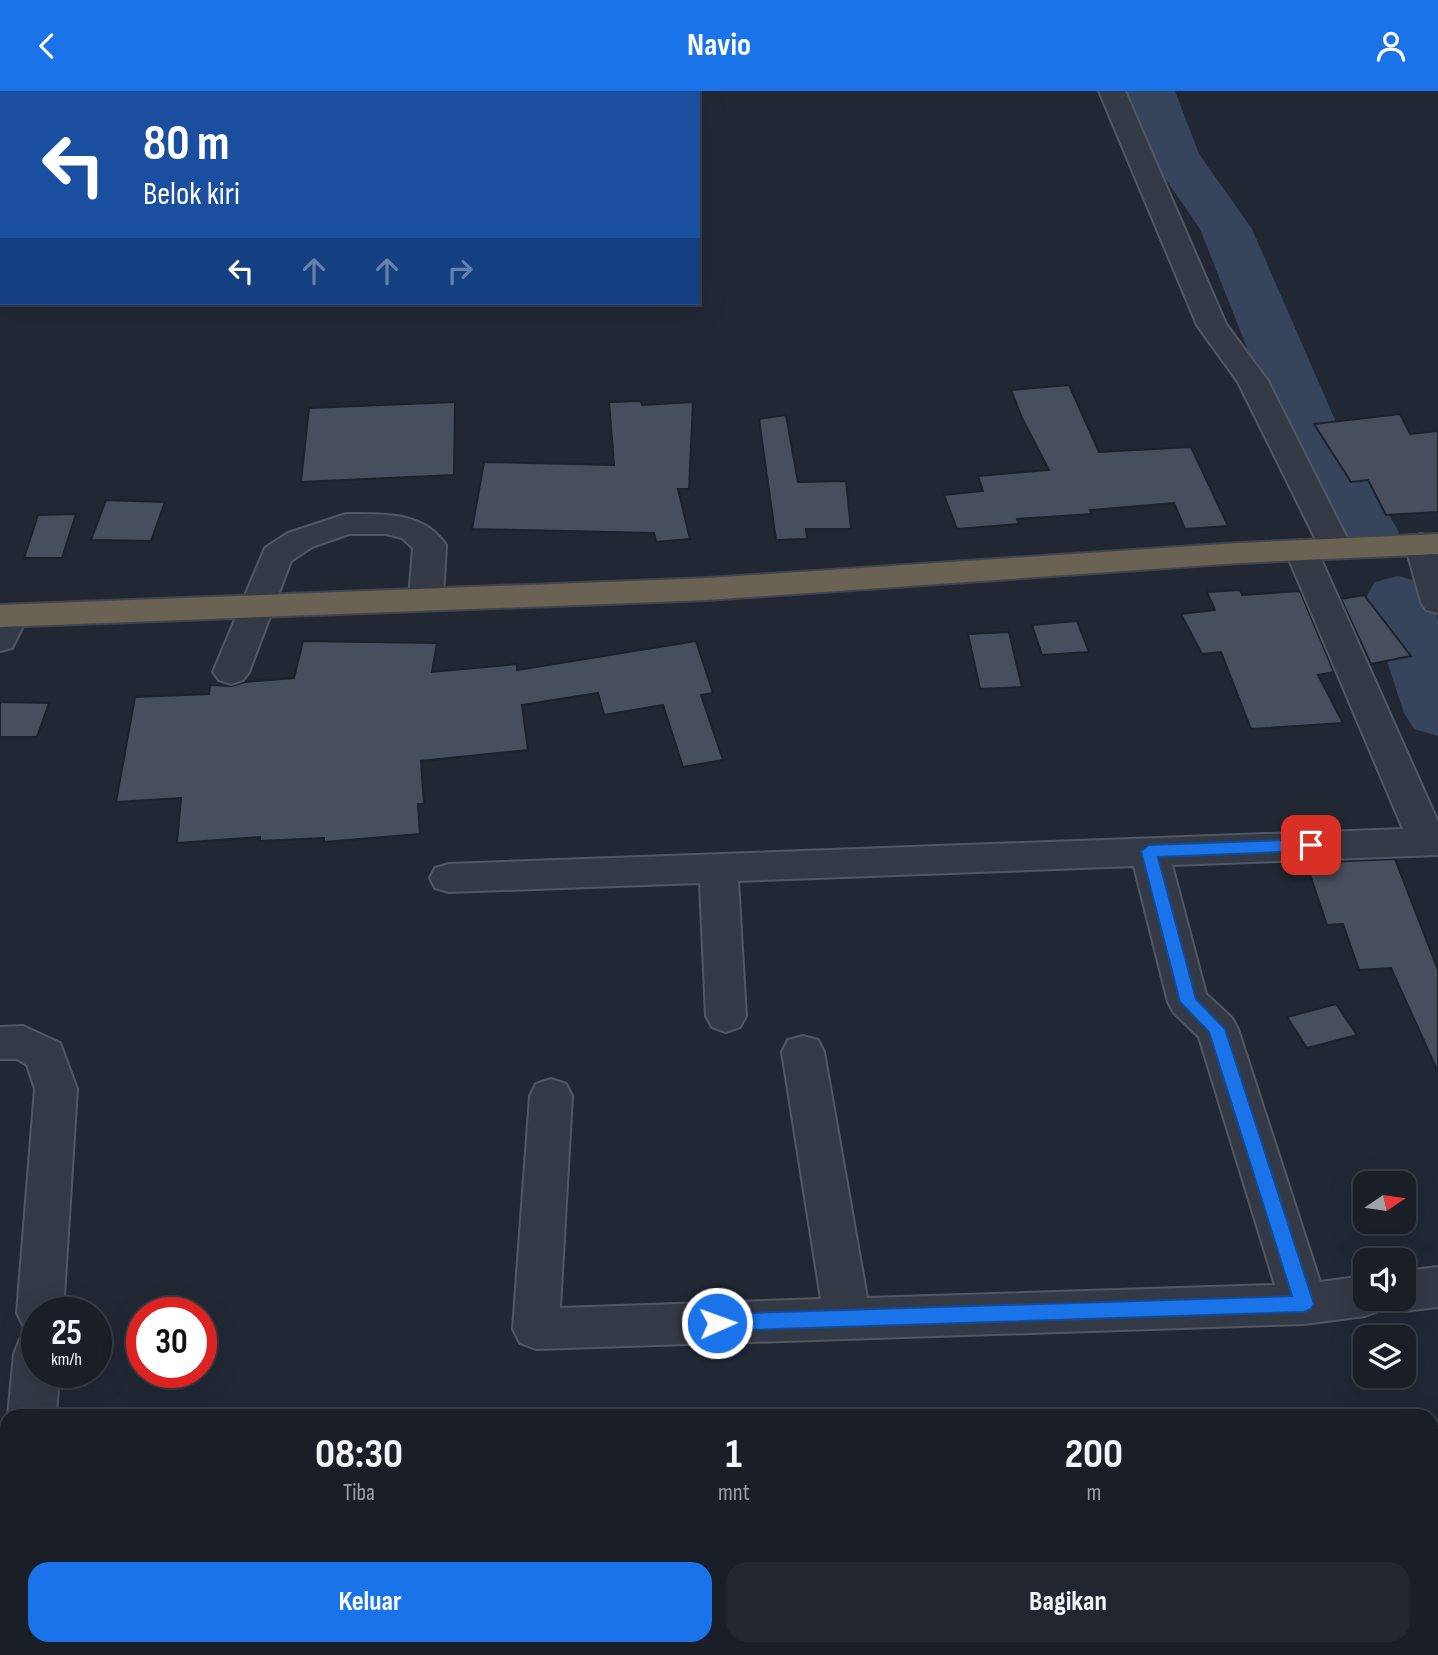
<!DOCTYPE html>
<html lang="id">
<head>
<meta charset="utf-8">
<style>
	:root { --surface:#191e27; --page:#22272f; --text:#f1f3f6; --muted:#9fa2a7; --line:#373c44; --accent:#1a73e8 }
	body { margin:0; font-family:"Sofia Sans Condensed",sans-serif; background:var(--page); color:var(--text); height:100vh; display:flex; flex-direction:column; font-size:26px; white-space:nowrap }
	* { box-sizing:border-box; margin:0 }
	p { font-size:23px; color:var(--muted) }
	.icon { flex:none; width:38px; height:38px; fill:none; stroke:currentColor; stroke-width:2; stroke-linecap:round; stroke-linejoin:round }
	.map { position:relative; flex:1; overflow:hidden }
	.panel { position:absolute; left:0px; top:1318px; width:1438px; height:247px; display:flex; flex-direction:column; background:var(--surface); border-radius:21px 21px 0 0; box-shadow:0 7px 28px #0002,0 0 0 2px var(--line) }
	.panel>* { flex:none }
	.banner { position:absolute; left:0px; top:0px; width:700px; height:214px; box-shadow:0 7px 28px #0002,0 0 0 2px var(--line); background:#1a4fa0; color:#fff; overflow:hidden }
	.needle { width:46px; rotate:77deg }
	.tools { position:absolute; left:1353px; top:1080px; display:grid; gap:14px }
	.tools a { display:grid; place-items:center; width:63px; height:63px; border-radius:14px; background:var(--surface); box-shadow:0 7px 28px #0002,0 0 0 2px var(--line); font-size:35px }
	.speed { position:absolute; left:21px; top:1206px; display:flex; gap:14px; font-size:35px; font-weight:700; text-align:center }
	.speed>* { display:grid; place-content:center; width:91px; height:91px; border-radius:50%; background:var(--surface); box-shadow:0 7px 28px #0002,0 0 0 2px var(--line); line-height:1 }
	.speed small { font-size:18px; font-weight:400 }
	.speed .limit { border:10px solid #d22; background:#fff; color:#111 }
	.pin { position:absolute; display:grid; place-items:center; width:60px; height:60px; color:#fff; margin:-30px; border-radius:14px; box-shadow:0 4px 10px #0006 }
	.me { position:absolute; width:77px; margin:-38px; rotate:88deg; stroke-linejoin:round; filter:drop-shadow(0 0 5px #0008) }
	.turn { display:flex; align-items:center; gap:24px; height:147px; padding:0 28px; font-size:32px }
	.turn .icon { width:91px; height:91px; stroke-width:2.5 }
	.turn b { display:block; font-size:49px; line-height:60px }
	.lanes { display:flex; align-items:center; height:66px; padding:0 28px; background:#0003; justify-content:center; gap:35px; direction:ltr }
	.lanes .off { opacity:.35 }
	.eta { display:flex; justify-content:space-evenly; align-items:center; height:119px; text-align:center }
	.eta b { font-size:42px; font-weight:700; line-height:49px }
	.button { display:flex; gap:14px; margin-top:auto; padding:14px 28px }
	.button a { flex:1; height:80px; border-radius:21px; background:var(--accent); color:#fff; font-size:28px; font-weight:700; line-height:80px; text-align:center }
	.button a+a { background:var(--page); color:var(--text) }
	header { display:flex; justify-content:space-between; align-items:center; height:91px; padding:0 28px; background:var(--accent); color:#fff; font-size:32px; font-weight:700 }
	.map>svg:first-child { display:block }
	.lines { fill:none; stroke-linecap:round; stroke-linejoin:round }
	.river { fill:#37455c; fill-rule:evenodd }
	.building { fill:#474f5e; stroke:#1c212b; stroke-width:2 }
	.minor-casing { stroke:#515763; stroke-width:4 }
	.highway-casing { stroke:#3f444f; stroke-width:4 }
	.minor { fill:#343a45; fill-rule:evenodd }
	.highway { fill:#6a6252; fill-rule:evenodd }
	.route { fill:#1a73e8; stroke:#114b97; stroke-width:2 }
</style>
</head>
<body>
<header><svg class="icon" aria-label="back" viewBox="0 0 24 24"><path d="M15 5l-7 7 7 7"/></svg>Navio<svg class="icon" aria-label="person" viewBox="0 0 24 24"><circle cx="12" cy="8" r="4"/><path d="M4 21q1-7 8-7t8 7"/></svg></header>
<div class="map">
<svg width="1438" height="1564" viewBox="0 0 1438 1564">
	<rect width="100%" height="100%" fill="#212834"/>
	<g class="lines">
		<g class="river">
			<path d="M 1127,0 L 1175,0 L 1199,63 L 1252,138 L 1342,345 L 1399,441 L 1390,455 L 1368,460 L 1346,455 L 1337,441 L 1282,345 L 1200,138 L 1149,64 Z"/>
			<path d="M 1398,485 L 1421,491 L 1430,506 L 1438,528 L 1438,645 L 1414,638 L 1404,622 L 1366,506 L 1375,491 Z"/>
		</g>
	</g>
	<g class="building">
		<path d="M 1069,294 L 1099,361 L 1191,356 L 1228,435 L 1185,438 L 1174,412 L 1090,419 L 1092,423 L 1017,428 L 1019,433 L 957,438 L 944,404 L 983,400 L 978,385 L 1049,379 L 1022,327 L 1011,299 Z"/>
		<path d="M 641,310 L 642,314 L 693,311 L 689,398 L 678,398 L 690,448 L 656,451 L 654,442 L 472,438 L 484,371 L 614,374 L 609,311 Z"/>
		<path d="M 455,311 L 454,384 L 301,391 L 309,317 Z"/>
		<path d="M 1400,323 L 1410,343 L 1438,340 L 1438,421 L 1386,424 L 1368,389 L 1351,391 L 1314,333 Z"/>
		<path d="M 786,324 L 798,391 L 846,390 L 851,438 L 806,438 L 807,448 L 776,449 L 759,328 Z"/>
		<path d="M 106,409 L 165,411 L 151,450 L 91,449 Z"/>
		<path d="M 76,423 L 62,467 L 24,467 L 38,424 Z"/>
		<path d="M 1240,499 L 1242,504 L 1300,500 L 1334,581 L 1318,584 L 1343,632 L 1251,638 L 1221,561 L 1202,563 L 1181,523 L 1215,519 L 1207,501 Z"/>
		<path d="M 1364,504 L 1411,565 L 1371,573 L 1341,508 Z"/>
		<path d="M 1077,530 L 1089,561 L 1042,564 L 1032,534 Z"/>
		<path d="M 1009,541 L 1022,596 L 980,598 L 968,543 Z"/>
		<path d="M 303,550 L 437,552 L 432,581 L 517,573 L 517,579 L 696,550 L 713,602 L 701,604 L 723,669 L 683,676 L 663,614 L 604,624 L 598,602 L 522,614 L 528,659 L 421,670 L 424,713 L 418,713 L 420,743 L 324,751 L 324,747 L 260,750 L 260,746 L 177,752 L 181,707 L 116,711 L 135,606 L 209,603 L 210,594 L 232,595 L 245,591 L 294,587 Z"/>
		<path d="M 0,611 L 49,612 L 37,646 L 0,646 Z"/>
		<path d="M 1395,768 L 1438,879 L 1438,981 L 1391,877 L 1359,879 L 1343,833 L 1327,834 L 1306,772 Z"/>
		<path d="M 1336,913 L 1357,944 L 1307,957 L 1287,926 Z"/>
	</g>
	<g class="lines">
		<defs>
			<g id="minor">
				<path d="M 1099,0 L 1125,0 L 1226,233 L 1268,290 L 1352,457 L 1348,464 L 1336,467 L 1324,464 L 1320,457 L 1238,291 L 1197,234 Z"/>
				<rect x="0" y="128" width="2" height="16"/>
				<path d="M 346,423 C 382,423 424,420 446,454 L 443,507 L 438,515 L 426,518 L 414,515 L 409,507 L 413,457 L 402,447 L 386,443 L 349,443 L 312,456 L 291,470 L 249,581 L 243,589 L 231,593 L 219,589 L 213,581 L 265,457 L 288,442 Z"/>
				<path d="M 1421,443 L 1433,446 L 1438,455 L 1438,522 L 1426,519 L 1421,511 L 1405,453 L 1409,446 Z"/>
				<path d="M 1301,449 L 1313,452 L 1317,459 L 1438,731 L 1438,764 L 1172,774 L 1206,903 L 1232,927 L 1238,938 L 1320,1191 L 1365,1185 L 1365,1208 L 1404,1208 L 1404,1180 L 1438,1176 L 1438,1216 L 1404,1220 L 1388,1214 L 1386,1210 L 1381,1219 L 1365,1225 L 1304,1233 L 536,1258 L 520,1252 L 513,1238 L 530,1005 L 536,993 L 551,988 L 566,993 L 572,1005 L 560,1217 L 821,1208 L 782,961 L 788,949 L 803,945 L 818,949 L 824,961 L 867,1207 L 1275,1194 L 1199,946 L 1174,922 L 1168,911 L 1134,775 L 738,790 L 746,925 L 740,936 L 726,941 L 712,936 L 706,925 L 700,792 L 449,801 L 435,797 L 430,787 L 435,777 L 449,773 L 1403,738 L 1285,459 L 1289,452 Z"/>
				<path d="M 11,514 L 23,517 L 28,525 L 12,557 L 0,560 L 0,517 Z"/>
				<path d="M 23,935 L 60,952 L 77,998 L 63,1222 L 37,1222 L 37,1241 L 24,1236 L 17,1222 L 35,998 L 27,974 L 17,968 L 0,968 L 0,936 Z"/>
				<path d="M 37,1242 L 37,1281 L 59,1281 L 56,1325 L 8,1325 L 14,1263 L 20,1248 Z"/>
				<path d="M 7,1394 L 7,1442 L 0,1444 L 0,1397 Z"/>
				<rect x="1432" y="1453" width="6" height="48"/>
				<path d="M 61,1558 L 113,1558 L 110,1564 L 58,1564 Z"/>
				<path d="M 1247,1558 L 1299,1558 L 1300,1564 L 1248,1564 Z"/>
			</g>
			<path id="highway" d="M 1438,443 L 1438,463 L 1239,472 L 708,509 L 0,536 L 0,514 L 708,487 L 1239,452 Z"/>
		</defs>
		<use href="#minor" class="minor-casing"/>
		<use href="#highway" class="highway-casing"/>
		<use href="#minor" class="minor"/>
		<use href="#highway" class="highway"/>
	</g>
	<path class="route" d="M 1311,748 L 1319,754 L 1311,760 L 1158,766 L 1196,908 L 1225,938 L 1314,1213 L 1311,1218 L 1304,1221 L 717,1240 L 710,1238 L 708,1232 L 710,1226 L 717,1223 L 1292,1205 L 1209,941 L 1180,911 L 1141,760 L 1149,754 Z"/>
</svg>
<div class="tools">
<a><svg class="needle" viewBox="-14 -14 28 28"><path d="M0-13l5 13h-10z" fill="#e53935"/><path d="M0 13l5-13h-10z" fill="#9fa2a7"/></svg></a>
<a><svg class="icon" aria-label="sound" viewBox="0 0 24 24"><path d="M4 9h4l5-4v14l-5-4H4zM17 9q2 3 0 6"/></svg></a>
<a><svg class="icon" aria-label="layers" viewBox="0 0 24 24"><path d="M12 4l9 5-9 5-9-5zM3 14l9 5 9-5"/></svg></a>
</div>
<div class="speed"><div>25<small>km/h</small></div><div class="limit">30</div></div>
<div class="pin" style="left:1311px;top:754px;background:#d93025"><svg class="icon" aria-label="arrive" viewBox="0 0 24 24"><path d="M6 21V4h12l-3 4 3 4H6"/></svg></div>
<svg class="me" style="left:717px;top:1232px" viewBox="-20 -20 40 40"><circle r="17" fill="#1a73e8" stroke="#fff" stroke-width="3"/><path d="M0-11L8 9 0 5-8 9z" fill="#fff"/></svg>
<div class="banner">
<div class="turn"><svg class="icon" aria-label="left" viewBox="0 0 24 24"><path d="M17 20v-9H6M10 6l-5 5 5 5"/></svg><div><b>80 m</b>Belok kiri</div></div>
<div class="lanes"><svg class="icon" aria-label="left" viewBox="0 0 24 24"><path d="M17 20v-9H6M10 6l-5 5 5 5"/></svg><svg class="icon off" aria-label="ahead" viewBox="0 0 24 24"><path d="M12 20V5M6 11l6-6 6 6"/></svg><svg class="icon off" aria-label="ahead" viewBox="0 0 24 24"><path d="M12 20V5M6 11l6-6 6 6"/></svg><svg class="icon off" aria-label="right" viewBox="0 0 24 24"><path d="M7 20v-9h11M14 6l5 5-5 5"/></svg></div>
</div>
<section class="panel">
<div class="eta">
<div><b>08:30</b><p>Tiba</p></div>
<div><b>1</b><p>mnt</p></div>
<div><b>200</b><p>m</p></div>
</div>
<div class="button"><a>Keluar</a><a>Bagikan</a></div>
</section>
</div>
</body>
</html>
